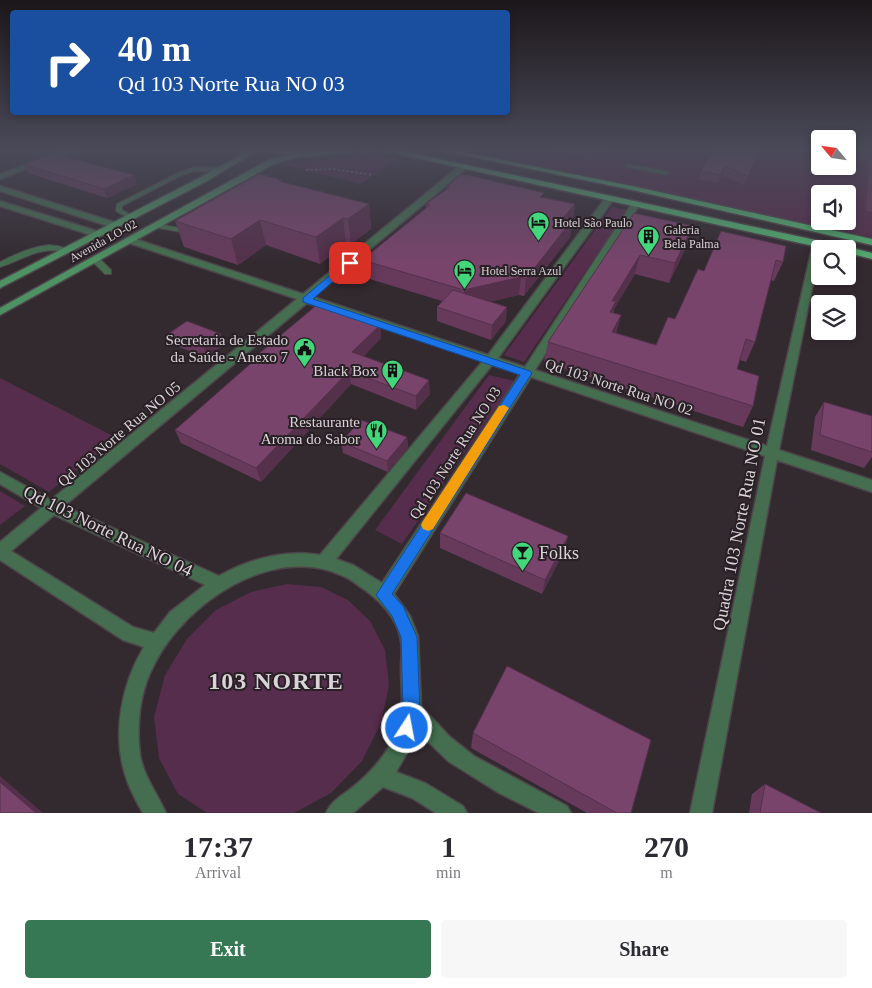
<!DOCTYPE html>
<html lang="en">
<head>
<meta charset="utf-8">
<style>
	:root { --surface:#fff; --page:#f7f7f7; --text:#2b2b33; --muted:#7c7c81; --accent:#357853 }
	body { margin:0; font-family:Georgia,serif; background:var(--page); color:var(--text); height:100vh; display:flex; flex-direction:column; font-size:19px; white-space:nowrap }
	* { box-sizing:border-box; margin:0 }
	p { font-size:16px; color:var(--muted) }
	.icon { flex:none; width:28px; height:28px; fill:none; stroke:currentColor; stroke-width:2; stroke-linecap:round; stroke-linejoin:round }
	.map { position:relative; height:813px; overflow:hidden }
	.sheet { display:flex; flex-direction:column; background:var(--surface); flex:1 }
	.sheet>* { flex:none }
	.banner { position:absolute; left:10px; top:10px; width:500px; height:105px; border-radius:5px; box-shadow:0 2px 8px #0003; background:#1a4fa0; color:#fff; overflow:hidden }
	.needle { width:32px; rotate:299deg }
	.buttons { position:absolute; left:811px; top:130px; display:grid; gap:10px }
	.buttons a { display:grid; place-items:center; width:45px; height:45px; border-radius:5px; background:var(--surface); box-shadow:0 2px 8px #0003; font-size:25px }
	.pin { position:absolute; display:grid; place-items:center; width:42px; height:42px; color:#fff; margin:-21px; border-radius:10px; box-shadow:0 2px 8px #0006 }
	.me { position:absolute; width:55px; margin:-28px; rotate:11deg; stroke-linejoin:round; filter:drop-shadow(0 0 4px #0008) }
	.turn { display:flex; align-items:center; gap:18px; height:105px; padding:0 25px; font-size:22px }
	.turn .icon { width:65px; height:65px; stroke-width:2.5 }
	.turn b { display:block; font-size:35px; line-height:42px }
	.eta { display:flex; justify-content:space-evenly; align-items:center; height:85px; text-align:center }
	.eta b { font-size:30px; font-weight:700; line-height:35px }
	.cta { display:flex; gap:10px; margin-top:auto; padding:10px 25px }
	.cta a { flex:1; height:58px; border-radius:5px; background:var(--accent); color:#fff; font-size:20px; font-weight:700; line-height:58px; text-align:center }
	.cta a+a { background:var(--page); color:var(--text) }
	.map>svg:first-child { display:block }
	.green { fill:#562d4c; fill-rule:evenodd }
	.lines { fill:none; stroke-linecap:round; stroke-linejoin:round }
	.lane-casing { stroke:#4e454b; stroke-width:2 }
	.street-casing { stroke:#4e454b; stroke-width:3 }
	.secondary-casing { stroke:#4e454b; stroke-width:3 }
	.primary-casing { stroke:#4e454b; stroke-width:3 }
	.path { stroke:#797176; stroke-width:2; stroke-dasharray:2.5 2; stroke-linecap:butt }
	.lane { fill:#446e4f; fill-rule:evenodd }
	.street { fill:#446e4f; fill-rule:evenodd }
	.secondary { fill:#4d9262; fill-rule:evenodd }
	.primary { fill:#52ad6f; fill-rule:evenodd }
	.wall { fill:#673a5c }
	.shaded-wall { fill:#54304b }
	.building { fill:#78446b; stroke:#54304b }
	.route { fill:#1a73e8; stroke:#114b97 }
	.slow { fill:#f59e0b }
	.labels { text-anchor:middle; stroke-width:4; stroke-linejoin:round; paint-order:stroke }
	.far-poi-label { font-size:12px; fill:#dad4d8; stroke:#292026; text-anchor:start }
	.far-street-label { font-size:12px; fill:#dad4d8; stroke:#292026 }
	.poi-label { font-size:15px; fill:#dad4d8; stroke:#292026; text-anchor:end }
	.street-label { font-size:15px; fill:#dad4d8; stroke:#292026 }
	.near-street-label { font-size:18px; fill:#dad4d8; stroke:#292026 }
	.near-poi-label { font-size:18px; fill:#dad4d8; stroke:#292026; text-anchor:start }
	.near-district-label { font-size:24px; font-weight:bold; letter-spacing:1px; fill:#dad4d8; stroke:#292026 }
</style>
</head>
<body>
<div class="map">
<svg width="872" height="813" viewBox="0 0 872 813">
	<rect width="100%" height="100%" fill="#332a30"/>
	<g class="green">
		<path d="M 457,150 L 820,150 L 820,166 L 848,166 L 848,150 L 872,150 L 872,237 ZM 820,194 L 848,194 L 848,221 L 820,221 Z"/>
		<path d="M 367,152 L 398,159 L 360,184 L 282,164 L 293,161 L 336,159 Z"/>
		<path d="M 612,207 L 627,210 L 524,362 L 504,355 Z"/>
		<path d="M 489,375 L 514,381 L 402,544 L 375,530 Z"/>
		<path d="M 0,378 L 117,438 L 49,492 L 0,464 Z"/>
		<path d="M 0,491 L 25,506 L 0,525 Z"/>
		<path d="M 287,584 L 321,587 L 348,600 L 370,621 L 385,650 L 389,685 L 381,723 L 362,761 L 331,793 L 294,813 L 207,813 L 178,794 L 159,758 L 154,717 L 165,675 L 187,639 L 216,610 L 251,592 Z"/>
	</g>
	<g class="lines">
		<defs>
			<g id="lane">
				<path d="M 628,164 L 666,171 L 669,173 L 666,175 L 626,167 L 625,166 Z"/>
				<path d="M 195,167 L 221,168 L 224,170 L 221,172 L 195,171 L 182,175 L 122,206 L 122,210 L 133,216 L 133,218 L 129,218 L 116,211 L 117,204 L 178,173 Z"/>
				<path d="M 155,224 L 181,228 L 185,230 L 181,232 L 153,227 L 152,226 Z"/>
				<path d="M 49,245 L 58,246 L 71,250 L 67,252 C 37,246 26,259 0,267 L 0,262 C 16,254 31,247 49,245 Z"/>
				<path d="M 92,257 L 98,257 L 111,270 L 111,274 L 105,274 L 92,261 Z"/>
			</g>
			<g id="street">
				<path d="M 65,150 L 74,150 L 0,179 L 0,174 Z"/>
				<path d="M 462,164 L 469,166 L 313,297 L 488,355 L 607,196 L 613,196 L 613,200 L 498,358 L 525,367 L 633,202 L 639,202 L 640,204 L 535,370 L 767,446 L 813,244 L 815,242 L 821,242 L 823,244 L 820,249 L 779,450 L 872,480 L 872,492 L 777,460 L 712,813 L 690,813 L 765,456 L 531,377 L 394,594 L 410,616 L 418,636 L 421,706 L 450,737 L 474,756 L 567,806 L 571,813 L 539,813 L 499,793 L 448,761 L 416,730 L 407,753 L 396,772 L 425,783 L 463,806 L 467,813 L 436,813 L 412,798 L 383,787 L 353,813 L 326,813 C 331,801 343,795 353,787 C 375,769 393,748 400,720 C 404,702 401,686 401,668 C 401,659 403,650 401,641 C 398,618 378,598 359,586 C 354,582 349,578 343,576 C 274,543 186,602 155,663 C 140,690 136,724 140,755 C 144,777 157,793 166,813 L 143,813 C 136,801 129,788 125,774 C 112,733 122,683 144,647 L 123,640 L 0,560 L 0,542 L 41,508 L 0,484 L 0,472 L 51,500 L 297,299 L 126,242 L 126,238 L 132,238 L 303,294 ZM 307,303 L 483,361 L 320,555 C 287,549 248,559 219,576 L 64,506 ZM 492,365 L 520,374 L 382,583 L 353,565 L 336,559 ZM 54,515 L 205,585 L 170,612 L 154,633 L 133,627 L 11,551 Z"/>
				<path d="M 0,186 L 117,223 L 118,225 L 111,227 L 0,191 Z"/>
				<path d="M 0,201 L 100,232 L 101,234 L 97,237 L 94,236 L 0,206 Z"/>
			</g>
			<g id="secondary">
				<path d="M 250,150 L 258,150 L 207,181 L 0,288 L 0,281 L 201,177 Z"/>
				<path d="M 299,152 L 302,152 L 302,156 L 274,164 L 0,315 L 0,308 L 268,160 Z"/>
			</g>
			<g id="primary">
				<path d="M 265,150 C 280,148 294,153 308,153 C 323,152 337,148 352,150 L 348,152 L 307,157 Z"/>
				<path d="M 386,150 L 397,150 L 848,247 L 872,253 L 872,259 L 848,253 L 848,249 L 827,249 L 389,152 Z"/>
				<path d="M 439,150 L 452,150 L 632,186 L 872,239 L 872,245 L 632,190 Z"/>
			</g>
		</defs>
		<use href="#lane" class="lane-casing"/>
		<use href="#street" class="street-casing"/>
		<use href="#secondary" class="secondary-casing"/>
		<use href="#primary" class="primary-casing"/>
		<g class="path">
			<path d="M 359,153 L 369,151 L 378,153"/>
			<path d="M 306,170 L 333,169 L 373,175"/>
		</g>
		<use href="#lane" class="lane"/>
		<use href="#street" class="street"/>
		<use href="#secondary" class="secondary"/>
		<use href="#primary" class="primary"/>
	</g>
	<g class="wall">
		<path d="M 559,150 L 602,150 L 593,159 L 559,152 Z"/>
		<path d="M 714,150 L 759,150 L 744,185 L 722,175 L 718,183 L 699,180 L 701,171 Z"/>
		<path d="M 872,154 L 872,212 L 866,211 L 869,160 Z"/>
		<path d="M 24,164 L 134,175 L 137,184 L 107,198 L 28,173 Z"/>
		<path d="M 282,180 L 282,182 L 369,204 L 371,229 L 351,244 L 346,243 L 320,264 L 266,245 L 238,265 L 184,247 L 175,221 Z"/>
		<path d="M 447,187 L 543,197 L 575,204 L 570,237 L 524,296 L 519,295 L 491,301 L 506,321 L 491,340 L 437,321 L 437,307 L 442,301 L 363,277 L 362,260 L 426,208 L 426,204 L 447,189 Z"/>
		<path d="M 634,213 L 687,245 L 669,283 L 635,274 L 614,309 L 614,313 L 621,315 L 616,333 L 656,345 L 675,319 L 704,271 L 721,231 L 783,262 L 774,281 L 771,280 L 755,342 L 746,362 L 740,360 L 737,369 L 753,406 L 743,427 L 544,362 L 548,342 Z"/>
		<path d="M 380,325 L 381,338 L 364,356 L 430,394 L 416,410 L 351,384 L 261,482 L 181,443 L 175,430 L 256,359 L 255,357 Z"/>
		<path d="M 168,334 L 224,344 L 207,358 L 172,344 Z"/>
		<path d="M 824,402 L 872,416 L 872,457 L 864,468 L 811,450 L 815,417 Z"/>
		<path d="M 407,437 L 408,447 L 388,472 L 343,453 L 341,442 Z"/>
		<path d="M 440,533 L 568,536 L 564,551 L 542,594 L 440,548 Z"/>
		<path d="M 473,733 L 631,813 L 587,813 L 471,748 Z"/>
		<path d="M 765,784 L 821,813 L 749,813 L 752,794 Z"/>
	</g>
	<g class="shaded-wall">
		<path d="M 595,150 L 602,150 L 593,159 Z"/>
		<path d="M 725,166 L 722,175 L 718,183 L 721,175 Z"/>
		<path d="M 134,175 L 137,184 L 107,198 L 104,189 Z"/>
		<path d="M 369,204 L 371,229 L 351,244 L 348,219 Z"/>
		<path d="M 575,204 L 570,237 L 524,296 L 526,279 L 563,218 Z"/>
		<path d="M 343,218 L 346,243 L 320,264 L 316,237 Z"/>
		<path d="M 260,220 L 266,245 L 238,265 L 231,239 Z"/>
		<path d="M 693,226 L 687,245 L 669,283 L 675,263 Z"/>
		<path d="M 640,255 L 635,274 L 614,309 L 611,321 L 605,332 L 612,301 Z"/>
		<path d="M 521,277 L 519,295 L 464,308 L 464,290 Z"/>
		<path d="M 507,307 L 506,321 L 491,340 L 492,325 Z"/>
		<path d="M 621,315 L 616,335 L 612,332 Z"/>
		<path d="M 380,325 L 381,338 L 354,366 L 352,352 Z"/>
		<path d="M 221,334 L 224,344 L 207,358 L 204,348 Z"/>
		<path d="M 349,371 L 351,384 L 261,482 L 256,468 Z"/>
		<path d="M 429,380 L 430,394 L 416,410 L 416,396 Z"/>
		<path d="M 407,437 L 408,447 L 388,472 L 387,461 Z"/>
		<path d="M 568,536 L 564,551 L 542,594 L 545,580 Z"/>
		<path d="M 0,776 L 43,813 L 36,813 L 0,782 Z"/>
	</g>
	<g class="building">
		<path d="M 714,150 L 759,150 L 748,176 L 725,166 L 721,175 L 701,171 Z"/>
		<path d="M 59,155 L 134,175 L 104,189 L 24,164 L 46,156 L 52,157 Z"/>
		<path d="M 259,174 L 282,180 L 279,181 L 369,204 L 348,219 L 343,218 L 316,237 L 260,220 L 231,239 L 175,221 Z"/>
		<path d="M 460,175 L 467,175 L 515,186 L 544,193 L 540,197 L 575,204 L 563,218 L 572,220 L 526,279 L 521,277 L 464,290 L 362,260 L 430,205 L 426,204 L 450,187 L 447,187 Z"/>
		<path d="M 634,213 L 693,226 L 675,263 L 640,255 L 612,301 L 616,301 L 610,312 L 621,315 L 612,332 L 656,345 L 668,317 L 675,319 L 698,269 L 704,271 L 721,231 L 786,246 L 783,262 L 776,260 L 755,342 L 746,339 L 737,369 L 759,376 L 753,406 L 548,342 Z"/>
		<path d="M 453,290 L 507,307 L 492,325 L 437,307 Z"/>
		<path d="M 319,303 L 380,325 L 352,352 L 429,380 L 416,396 L 349,371 L 256,468 L 175,430 L 257,358 L 255,357 Z"/>
		<path d="M 187,321 L 221,334 L 204,348 L 168,334 Z"/>
		<path d="M 824,402 L 872,416 L 872,452 L 820,435 Z"/>
		<path d="M 361,420 L 407,437 L 387,461 L 341,442 Z"/>
		<path d="M 466,493 L 568,536 L 545,580 L 440,533 Z"/>
		<path d="M 507,666 L 651,740 L 631,813 L 617,813 L 473,733 Z"/>
		<path d="M 0,782 L 36,813 L 0,813 Z"/>
		<path d="M 765,784 L 821,813 L 760,813 Z"/>
	</g>
	<linearGradient id="sky" x2="0" y2="1"><stop stop-color="#1c171a"/><stop offset="0.57" stop-color="#4a4a59"/><stop offset="1" stop-color="#4a4a59" stop-opacity="0"/></linearGradient>
	<rect width="872" height="263" fill="url(#sky)"/>
	<path class="route" d="M 347,261 L 354,263 L 313,299 L 530,371 L 532,373 L 392,594 L 403,606 L 417,637 L 420,710 L 413,734 L 407,737 L 401,734 L 398,728 L 403,710 L 401,637 L 392,616 L 376,595 L 520,375 L 303,302 L 303,298 Z"/>
	<path class="slow" d="M 504,405 L 509,408 L 433,529 L 428,531 L 423,529 L 421,525 L 423,521 L 499,406 Z"/>
	<defs>
		<symbol id="hotel-pin" viewBox="-11 -11 22 30"><path d="M0 17L-7.5 6A9.5 9.5 0 1 1 7.5 6Z" fill="#42d77b" stroke="#292026"/><path d="M-6-4.5h1.5V1H6V5H4.5V3h-9V5H-6ZM-4 0a1.8 1.8 0 1 1 3.6 0ZM.5 0V-2.5h3Q6-2.5 6 0Z" fill="#111"/></symbol>
		<symbol id="building-pin" viewBox="-11 -11 22 30"><path d="M0 17L-7.5 6A9.5 9.5 0 1 1 7.5 6Z" fill="#42d77b" stroke="#292026"/><path d="M-4-6H4V6H1V3H-1V6H-4ZM-2.5-4.3h1.7v1.8h-1.7ZM.8-4.3h1.7v1.8H.8ZM-2.5-1h1.7V.8h-1.7ZM.8-1h1.7V.8H.8Z" fill="#111"/></symbol>
		<symbol id="civic-pin" viewBox="-11 -11 22 30"><path d="M0 17L-7.5 6A9.5 9.5 0 1 1 7.5 6Z" fill="#42d77b" stroke="#292026"/><path d="M-.6-6.5H3V-4.5H.6V-3L4-1V1h2V6H-6V1h2V-1L-.6-3ZM-1.2 2.5V6h2.4V2.5Z" fill="#111"/></symbol>
		<symbol id="restaurant-pin" viewBox="-11 -11 22 30"><path d="M0 17L-7.5 6A9.5 9.5 0 1 1 7.5 6Z" fill="#42d77b" stroke="#292026"/><path d="M-5-6h1v4h1v-4h1v4h1v-4h1v5L-1.5 .5V6h-2V.5L-5-1ZM5-6V6H3V1.5H1.5Q1.5-4 5-6Z" fill="#111"/></symbol>
		<symbol id="bar-pin" viewBox="-11 -11 22 30"><path d="M0 17L-7.5 6A9.5 9.5 0 1 1 7.5 6Z" fill="#42d77b" stroke="#292026"/><path d="M-6-5H6L.8 .8V4.5H3.5V6h-7V4.5H-.8V.8Z" fill="#111"/></symbol>
	</defs>
	<g fill-rule="evenodd">
		<use href="#hotel-pin" x="526" y="210" width="25" height="34"/>
		<use href="#building-pin" x="636" y="224" width="25" height="34"/>
		<use href="#hotel-pin" x="452" y="258" width="25" height="34"/>
		<use href="#civic-pin" x="292" y="336" width="25" height="34"/>
		<use href="#building-pin" x="380" y="358" width="25" height="34"/>
		<use href="#restaurant-pin" x="364" y="418" width="25" height="34"/>
		<use href="#bar-pin" x="510" y="540" width="25" height="34"/>
	</g>
	<g class="labels">
		<g class="far-poi-label">
			<text x="554" y="227">Hotel São Paulo</text>
			<text x="664" y="234">Galeria<tspan x="664" dy="14">Bela Palma</tspan></text>
			<text x="481" y="275">Hotel Serra Azul</text>
		</g>
		<g class="far-street-label">
			<text transform="translate(103 241) rotate(-29)" y="4">Avenida LO-02</text>
		</g>
		<g class="poi-label">
			<text x="288" y="345">Secretaria de Estado<tspan x="288" dy="17">da Saúde - Anexo 7</tspan></text>
			<text x="377" y="376">Black Box</text>
			<text x="360" y="427">Restaurante<tspan x="360" dy="17">Aroma do Sabor</tspan></text>
		</g>
		<g class="street-label">
			<text transform="translate(619 387) rotate(18)" y="5">Qd 103 Norte Rua NO 02</text>
			<text transform="translate(119 434) rotate(-40)" y="5">Qd 103 Norte Rua NO 05</text>
			<text transform="translate(455 453) rotate(-57)" y="5">Qd 103 Norte Rua NO 03</text>
		</g>
		<g class="near-street-label">
			<text transform="translate(739 524) rotate(-79)" y="6">Quadra 103 Norte Rua NO 01</text>
			<text transform="translate(108 531) rotate(26)" y="6">Qd 103 Norte Rua NO 04</text>
		</g>
		<g class="near-poi-label">
			<text x="539" y="559">Folks</text>
		</g>
		<g class="near-district-label">
			<text x="276" y="689">103 NORTE</text>
		</g>
	</g>
</svg>
<div class="buttons">
<a><svg class="needle" viewBox="-14 -14 28 28"><path d="M0-13l5 13h-10z" fill="#e53935"/><path d="M0 13l5-13h-10z" fill="#7c7c81"/></svg></a>
<a><svg class="icon" aria-label="sound" viewBox="0 0 24 24"><path d="M4 9h4l5-4v14l-5-4H4zM17 9q2 3 0 6"/></svg></a>
<a><svg class="icon" aria-label="search" viewBox="0 0 24 24"><circle cx="10" cy="10" r="6"/><path d="M15 15l6 6"/></svg></a>
<a><svg class="icon" aria-label="layers" viewBox="0 0 24 24"><path d="M12 4l9 5-9 5-9-5zM3 14l9 5 9-5"/></svg></a>
</div>
<div class="pin" style="left:350px;top:263px;background:#d93025"><svg class="icon" aria-label="arrive" viewBox="0 0 24 24"><path d="M6 21V4h12l-3 4 3 4H6"/></svg></div>
<svg class="me" style="left:407px;top:728px" viewBox="-20 -20 40 40"><circle r="17" fill="#1a73e8" stroke="#fff" stroke-width="3"/><path d="M0-11L8 9 0 5-8 9z" fill="#fff"/></svg>
<div class="banner">
<div class="turn"><svg class="icon" aria-label="right" viewBox="0 0 24 24"><path d="M7 20v-9h11M14 6l5 5-5 5"/></svg><div><b>40 m</b>Qd 103 Norte Rua NO 03</div></div>
</div>
</div>
<section class="sheet">
<div class="eta">
<div><b>17:37</b><p>Arrival</p></div>
<div><b>1</b><p>min</p></div>
<div><b>270</b><p>m</p></div>
</div>
<div class="cta"><a>Exit</a><a>Share</a></div>
</section>
</body>
</html>
